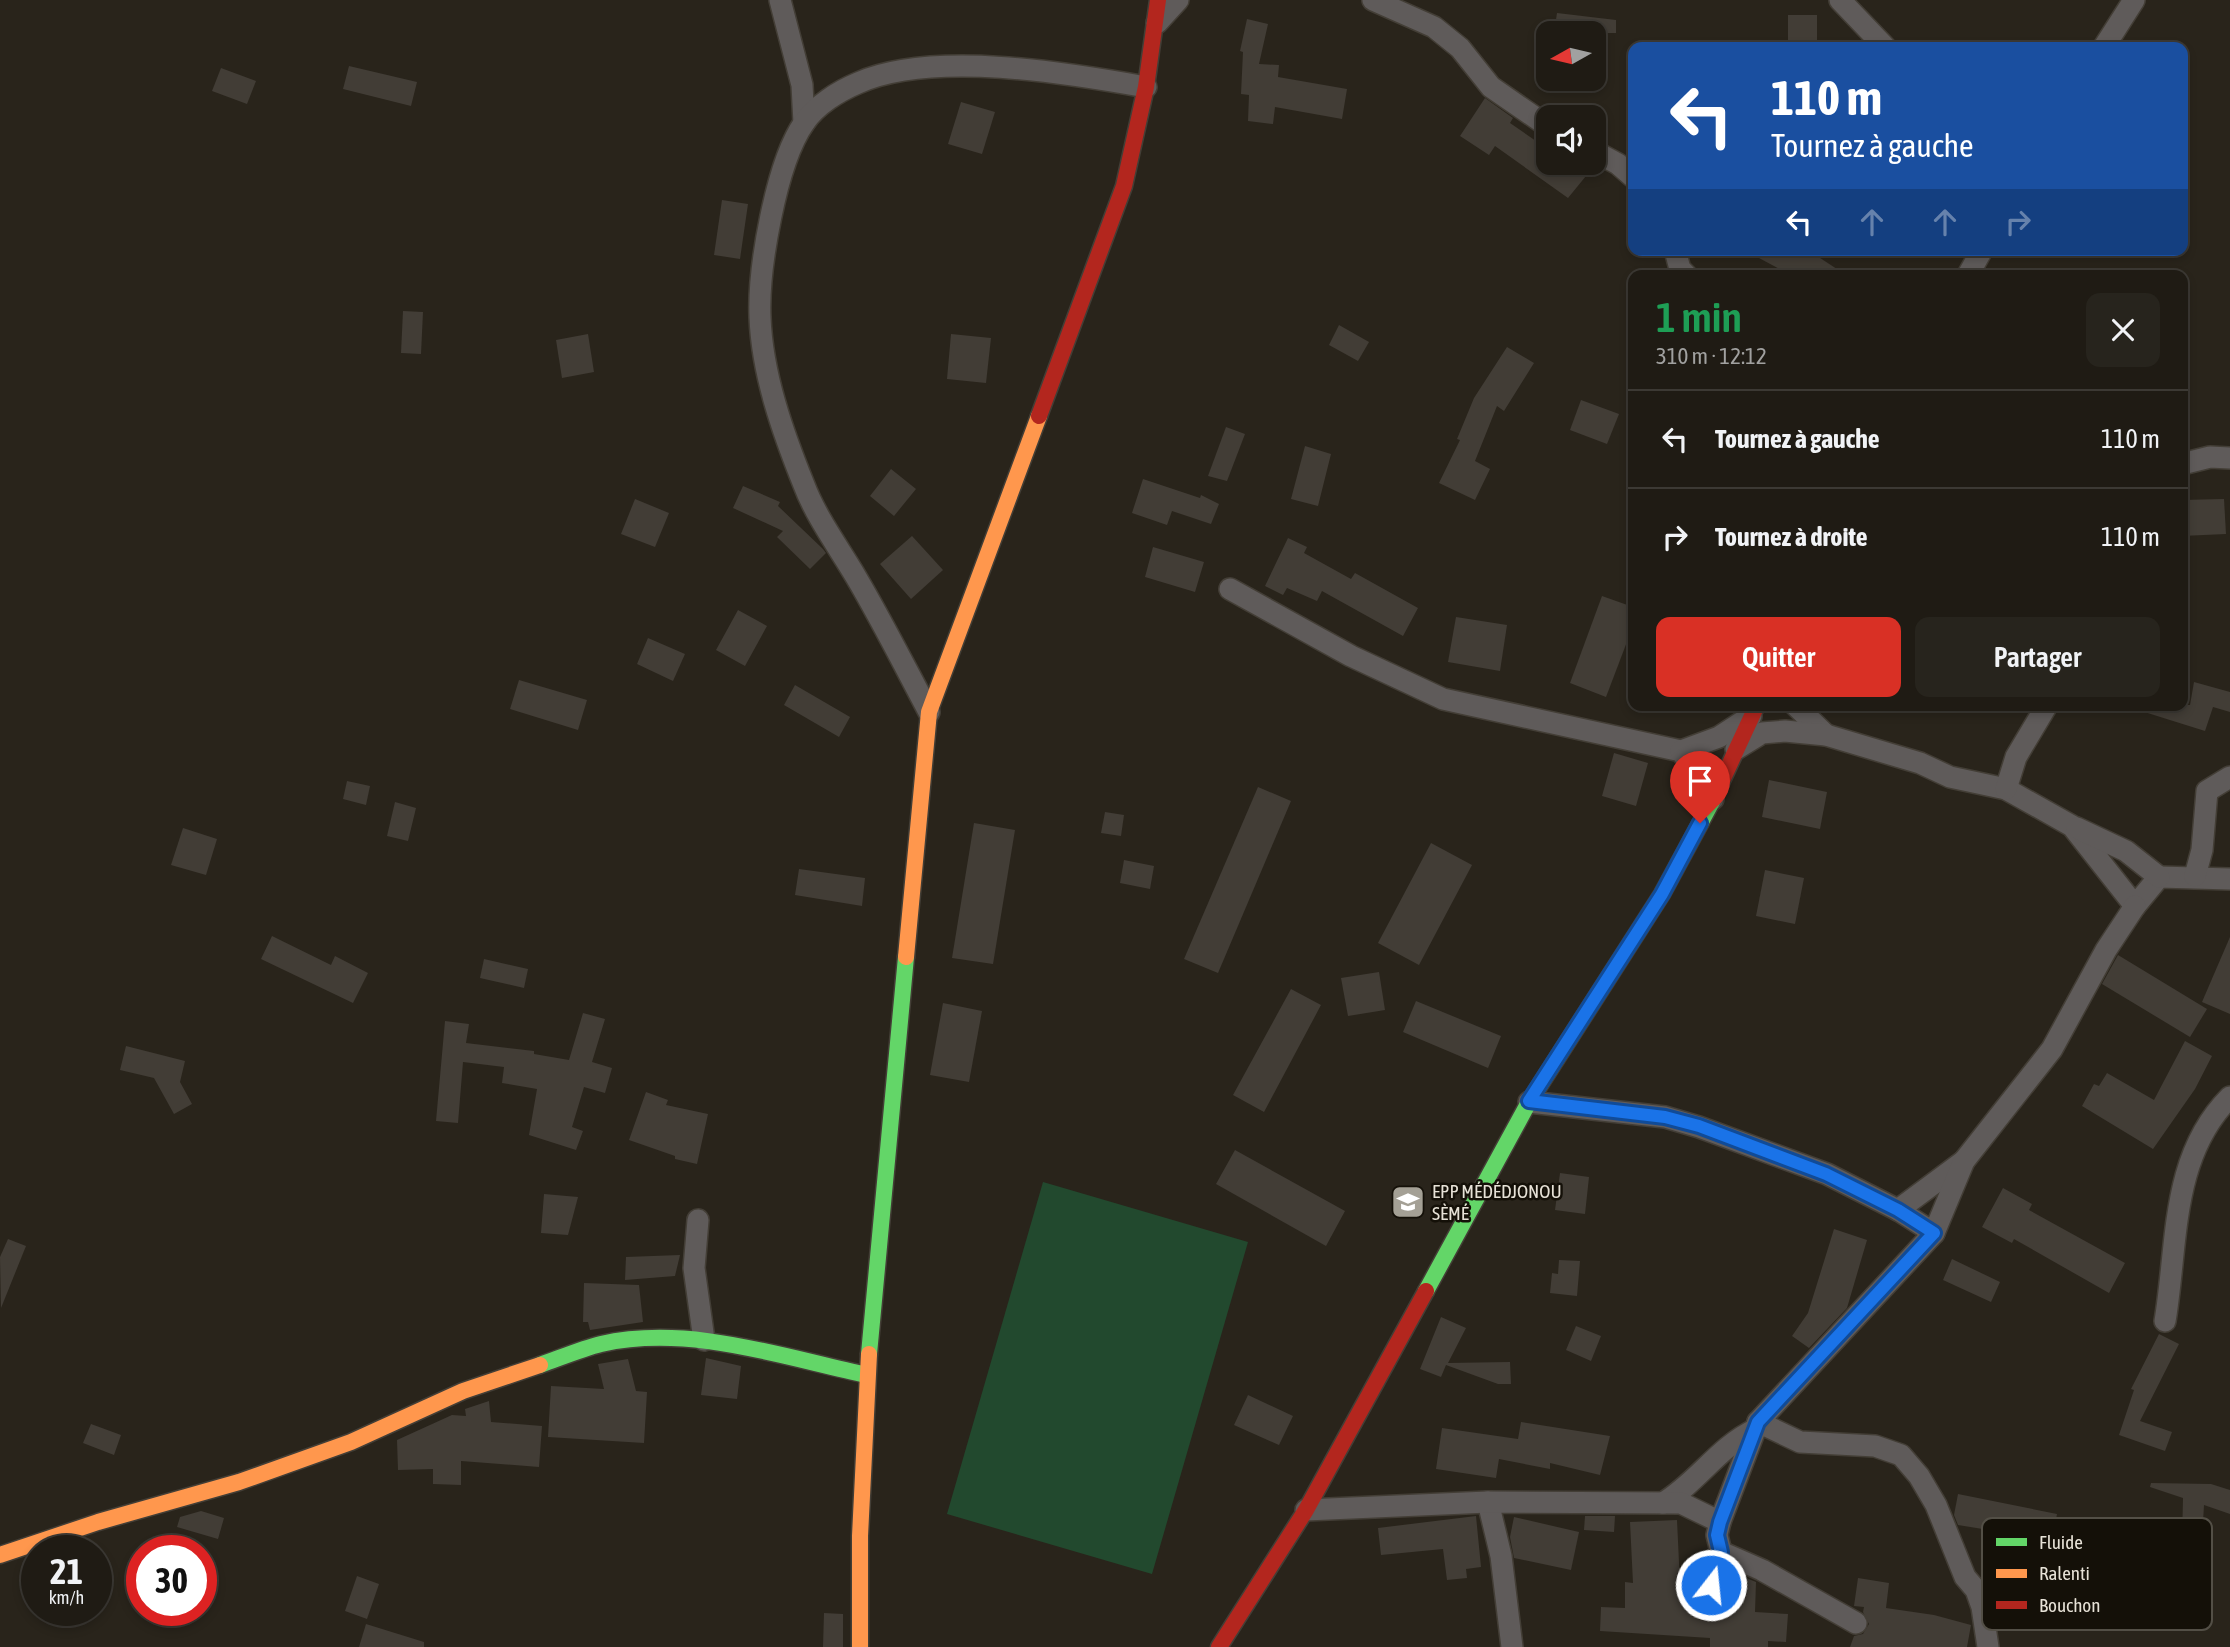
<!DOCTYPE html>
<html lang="fr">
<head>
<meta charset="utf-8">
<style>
	:root { --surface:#1f1b14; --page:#27241d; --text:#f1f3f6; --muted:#a1a1a0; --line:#3c3934; --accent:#d93025 }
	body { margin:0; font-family:"Asap Condensed",sans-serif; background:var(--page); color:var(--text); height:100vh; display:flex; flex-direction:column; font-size:26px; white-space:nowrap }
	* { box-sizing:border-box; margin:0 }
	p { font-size:23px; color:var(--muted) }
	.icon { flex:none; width:38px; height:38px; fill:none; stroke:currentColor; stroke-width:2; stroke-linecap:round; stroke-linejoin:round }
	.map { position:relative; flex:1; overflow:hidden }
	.details { position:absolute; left:1628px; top:270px; width:560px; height:441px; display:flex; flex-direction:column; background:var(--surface); border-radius:14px; box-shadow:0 4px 10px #0003,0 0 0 2px var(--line) }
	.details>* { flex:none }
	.guide { position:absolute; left:1628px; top:42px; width:560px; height:214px; border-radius:14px; box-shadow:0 4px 10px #0003,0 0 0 2px var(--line); background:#1a4fa0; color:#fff; overflow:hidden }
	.needle { width:46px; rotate:262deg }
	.controls { position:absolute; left:1536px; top:21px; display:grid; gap:14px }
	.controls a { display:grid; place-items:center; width:70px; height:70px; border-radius:14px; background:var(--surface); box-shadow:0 4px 10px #0003,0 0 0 2px var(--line); font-size:35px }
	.speed { position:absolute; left:21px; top:1535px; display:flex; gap:14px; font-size:35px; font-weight:700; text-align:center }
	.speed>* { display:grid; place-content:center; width:91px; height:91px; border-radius:50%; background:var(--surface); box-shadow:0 4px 10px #0003,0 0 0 2px var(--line); line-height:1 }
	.speed small { font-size:18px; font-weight:400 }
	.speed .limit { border:10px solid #d22; background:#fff; color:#111 }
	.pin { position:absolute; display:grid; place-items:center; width:60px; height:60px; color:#fff; margin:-72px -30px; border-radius:50% 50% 50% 0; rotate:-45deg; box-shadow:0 0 7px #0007 }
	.pin .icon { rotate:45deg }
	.me { position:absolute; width:77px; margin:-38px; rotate:16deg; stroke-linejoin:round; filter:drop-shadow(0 0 5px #0008) }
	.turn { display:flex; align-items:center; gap:24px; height:147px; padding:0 28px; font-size:32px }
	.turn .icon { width:91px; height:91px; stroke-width:2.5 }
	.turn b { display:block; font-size:49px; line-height:60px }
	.lanes { display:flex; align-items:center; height:66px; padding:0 28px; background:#0003; justify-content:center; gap:35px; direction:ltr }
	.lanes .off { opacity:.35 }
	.round { display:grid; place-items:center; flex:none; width:74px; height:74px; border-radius:14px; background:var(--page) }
	.headline { display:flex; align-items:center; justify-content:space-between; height:119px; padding:0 28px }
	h1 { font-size:42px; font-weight:600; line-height:52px; color:#1e9e55 }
	.cta { display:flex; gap:14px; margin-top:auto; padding:14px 28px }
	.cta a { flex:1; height:80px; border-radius:14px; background:var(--accent); color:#fff; font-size:28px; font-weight:600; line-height:80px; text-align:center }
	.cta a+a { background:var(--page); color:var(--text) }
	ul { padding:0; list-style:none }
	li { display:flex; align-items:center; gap:21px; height:98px; padding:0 28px; border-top:2px solid var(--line) }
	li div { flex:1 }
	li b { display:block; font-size:26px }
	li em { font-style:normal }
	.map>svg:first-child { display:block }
	.green { fill:#22492e }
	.building { fill:#423d36 }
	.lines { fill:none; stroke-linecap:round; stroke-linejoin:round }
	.street-casing { stroke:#433e36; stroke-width:24 }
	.fast-casing { stroke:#433e36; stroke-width:19 }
	.slow-casing { stroke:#433e36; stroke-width:19 }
	.jam-casing { stroke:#433e36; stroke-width:19 }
	.street { stroke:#5f5b5a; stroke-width:21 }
	.fast { stroke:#63d668; stroke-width:16 }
	.slow { stroke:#ff974d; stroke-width:16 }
	.jam { stroke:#b3261e; stroke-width:16 }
	.route-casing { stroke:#114b97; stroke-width:18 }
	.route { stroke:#1a73e8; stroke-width:12 }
	.labels { text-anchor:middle; stroke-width:5; stroke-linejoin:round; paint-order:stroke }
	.poi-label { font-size:19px; fill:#e7e2d7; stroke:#141008; text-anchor:start }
	.key { fill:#141008; stroke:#534f46; stroke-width:2 }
	.key-label { font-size:19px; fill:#e7e2d7 }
</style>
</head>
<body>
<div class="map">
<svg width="2230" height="1647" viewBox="0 0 2230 1647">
	<rect width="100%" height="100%" fill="#29241b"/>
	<path class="green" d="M 1043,1182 L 1248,1242 L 1152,1574 L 947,1514 Z"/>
	<g class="building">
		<path d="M 1557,13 L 1616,20 L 1616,33 L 1554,33 Z"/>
		<rect x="1788" y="15" width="29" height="32"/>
		<path d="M 1247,19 L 1268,24 L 1259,64 L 1279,65 L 1278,77 L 1347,89 L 1342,119 L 1275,107 L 1273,124 L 1248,121 L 1249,95 L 1241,94 L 1243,52 L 1240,51 Z"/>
		<path d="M 349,66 L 417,82 L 411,106 L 343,89 Z"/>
		<path d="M 221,68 L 256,81 L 247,104 L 212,91 Z"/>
		<path d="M 1485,98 L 1513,118 L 1510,123 L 1549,150 L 1549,163 L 1568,163 L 1586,176 L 1568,198 L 1495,146 L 1489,155 L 1460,136 Z"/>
		<path d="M 961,102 L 995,112 L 982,154 L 948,144 Z"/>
		<path d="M 722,200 L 748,204 L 740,259 L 714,255 Z"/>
		<path d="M 1744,250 L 1808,250 L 1846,275 L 1791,275 Z"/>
		<path d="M 403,311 L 423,312 L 421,354 L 401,353 Z"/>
		<path d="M 1339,325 L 1369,342 L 1358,361 L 1329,345 Z"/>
		<path d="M 588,334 L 594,372 L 562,378 L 556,340 Z"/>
		<path d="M 951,334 L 991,338 L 986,383 L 947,379 Z"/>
		<path d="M 1507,347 L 1534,363 L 1504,411 L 1497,406 L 1475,461 L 1490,469 L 1475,500 L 1439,483 L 1460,440 L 1457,439 L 1474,398 Z"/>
		<path d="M 1581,400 L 1619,414 L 1607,444 L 1570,430 Z"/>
		<path d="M 1226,427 L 1245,434 L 1227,481 L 1208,476 Z"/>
		<path d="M 1305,446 L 1331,454 L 1318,506 L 1291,499 Z"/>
		<path d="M 891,469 L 916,489 L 894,516 L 870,496 Z"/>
		<path d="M 1143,479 L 1200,498 L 1201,495 L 1219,504 L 1211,524 L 1172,511 L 1167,525 L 1132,513 Z"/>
		<path d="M 743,486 L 780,502 L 778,506 L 823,549 L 826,553 L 810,569 L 777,537 L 783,531 L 733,508 Z"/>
		<path d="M 635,499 L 669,513 L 655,547 L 621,534 Z"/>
		<path d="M 2224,499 L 2226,534 L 2182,536 L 2182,500 Z"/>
		<path d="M 912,536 L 943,570 L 911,599 L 880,564 Z"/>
		<path d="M 1288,538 L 1307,547 L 1304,553 L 1351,579 L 1355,573 L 1418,608 L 1403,636 L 1322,591 L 1317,601 L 1287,588 L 1283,595 L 1265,586 Z"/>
		<path d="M 1153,547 L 1204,562 L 1195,592 L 1145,577 Z"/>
		<path d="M 1602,596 L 1633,607 L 1633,626 L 1606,697 L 1570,683 Z"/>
		<path d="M 738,610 L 767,626 L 745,666 L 716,650 Z"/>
		<path d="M 1456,617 L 1507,625 L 1500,671 L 1448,662 Z"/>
		<path d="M 648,638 L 685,654 L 673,681 L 637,664 Z"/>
		<path d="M 519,680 L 587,700 L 578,730 L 510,709 Z"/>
		<path d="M 2194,682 L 2230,692 L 2230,712 L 2213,707 L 2205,731 L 2138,710 L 2139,705 L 2190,705 Z"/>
		<path d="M 795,685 L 850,717 L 839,737 L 784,705 Z"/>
		<path d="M 1614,753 L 1648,763 L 1636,806 L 1602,796 Z"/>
		<path d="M 1769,780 L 1827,792 L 1820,829 L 1762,817 Z"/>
		<path d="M 347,781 L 370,786 L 366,805 L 343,799 Z"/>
		<path d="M 1258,787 L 1291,801 L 1218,973 L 1184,959 Z"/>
		<path d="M 395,802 L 416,808 L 408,841 L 387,836 Z"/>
		<path d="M 1105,812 L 1124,815 L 1121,836 L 1101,833 Z"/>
		<path d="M 974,823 L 1015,830 L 993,964 L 952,958 Z"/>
		<path d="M 183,828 L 217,839 L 206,875 L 171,865 Z"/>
		<path d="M 1431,843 L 1472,865 L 1419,965 L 1378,943 Z"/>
		<path d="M 1124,860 L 1154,866 L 1150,889 L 1120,883 Z"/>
		<path d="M 799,869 L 865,878 L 862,906 L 795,895 Z"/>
		<path d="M 1765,870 L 1804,878 L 1795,924 L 1756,916 Z"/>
		<path d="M 272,936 L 331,965 L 335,956 L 368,973 L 353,1003 L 261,959 Z"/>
		<path d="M 2230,937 L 2230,1014 L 2202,1002 Z"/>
		<path d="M 2118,955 L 2207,1009 L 2190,1037 L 2102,984 Z"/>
		<path d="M 484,959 L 528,969 L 524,988 L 480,978 Z"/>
		<path d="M 1379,972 L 1385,1010 L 1348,1016 L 1341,978 Z"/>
		<path d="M 1291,989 L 1321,1005 L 1264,1112 L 1233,1095 Z"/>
		<path d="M 1416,1001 L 1501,1036 L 1488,1068 L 1403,1032 Z"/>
		<path d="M 943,1003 L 982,1011 L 969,1082 L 930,1075 Z"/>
		<path d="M 583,1013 L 605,1019 L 592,1062 L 612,1068 L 605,1093 L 584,1087 L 572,1127 L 583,1131 L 576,1150 L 529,1135 L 537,1089 L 502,1083 L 504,1067 L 463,1062 L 458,1123 L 436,1121 L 445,1021 L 469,1024 L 466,1043 L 534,1051 L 534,1054 L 569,1060 Z"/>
		<path d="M 2185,1041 L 2212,1056 L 2195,1089 L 2153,1149 L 2082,1106 L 2094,1084 L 2099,1086 L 2107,1073 L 2154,1100 Z"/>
		<path d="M 126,1046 L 185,1061 L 180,1082 L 192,1104 L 174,1114 L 154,1078 L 120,1070 Z"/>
		<path d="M 646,1092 L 668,1100 L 666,1105 L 708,1114 L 697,1164 L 675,1159 L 675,1156 L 629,1140 Z"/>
		<path d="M 1235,1150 L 1345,1211 L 1326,1246 L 1216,1184 Z"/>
		<path d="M 1560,1173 L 1589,1177 L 1585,1214 L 1555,1210 Z"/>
		<path d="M 2003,1188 L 2032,1204 L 2029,1210 L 2125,1263 L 2109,1293 L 2014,1239 L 2012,1243 L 1982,1227 Z"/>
		<path d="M 544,1194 L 578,1197 L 568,1235 L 541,1233 Z"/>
		<path d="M 1834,1229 L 1867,1240 L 1847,1308 L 1809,1348 L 1792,1336 L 1808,1313 Z"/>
		<path d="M 8,1239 L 26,1246 L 1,1308 L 0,1257 Z"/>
		<path d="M 680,1255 L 675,1276 L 625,1280 L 626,1257 Z"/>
		<path d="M 1952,1259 L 2000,1282 L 1991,1302 L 1943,1280 Z"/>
		<path d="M 1559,1260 L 1580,1261 L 1577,1296 L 1550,1293 L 1552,1273 L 1558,1274 Z"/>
		<path d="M 584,1283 L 639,1285 L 643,1322 L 590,1330 L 588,1322 L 583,1322 Z"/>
		<path d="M 1441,1317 L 1466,1328 L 1448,1363 L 1510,1362 L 1511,1384 L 1498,1384 L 1446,1365 L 1441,1377 L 1420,1369 Z"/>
		<path d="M 1576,1326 L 1601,1336 L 1591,1361 L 1566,1350 Z"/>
		<path d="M 2159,1334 L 2179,1344 L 2140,1421 L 2172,1432 L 2165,1451 L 2119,1435 L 2134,1390 L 2131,1389 Z"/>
		<path d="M 706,1358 L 741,1366 L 737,1399 L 701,1395 Z"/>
		<path d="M 628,1359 L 636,1391 L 647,1392 L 644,1443 L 548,1437 L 551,1386 L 604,1389 L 598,1364 Z"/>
		<path d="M 1248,1395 L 1293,1416 L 1279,1445 L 1234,1425 Z"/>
		<path d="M 489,1401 L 491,1422 L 542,1426 L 539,1467 L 461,1461 L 461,1485 L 433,1484 L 433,1469 L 398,1470 L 397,1440 L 452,1415 L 466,1416 L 465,1409 Z"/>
		<path d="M 1521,1422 L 1610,1436 L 1600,1475 L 1550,1463 L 1550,1469 L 1499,1459 L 1496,1478 L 1436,1469 L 1442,1428 L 1518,1439 Z"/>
		<path d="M 91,1424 L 121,1435 L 114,1455 L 83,1443 Z"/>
		<path d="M 2151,1483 L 2211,1484 L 2230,1490 L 2230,1514 L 2204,1505 L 2202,1540 L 2182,1540 L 2183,1498 L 2150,1487 Z"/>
		<path d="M 1958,1494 L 2057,1514 L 2044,1583 L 2024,1579 L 2032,1537 L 1958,1525 L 1954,1515 Z"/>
		<path d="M 201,1511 L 224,1518 L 218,1539 L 177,1527 L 180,1517 Z"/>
		<path d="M 1476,1516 L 1481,1567 L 1466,1569 L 1467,1578 L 1447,1580 L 1443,1549 L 1381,1555 L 1378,1528 Z"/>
		<path d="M 1585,1516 L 1615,1516 L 1614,1532 L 1584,1530 Z"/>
		<path d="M 1514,1517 L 1579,1532 L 1571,1570 L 1514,1558 L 1510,1537 Z"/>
		<path d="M 1677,1520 L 1680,1584 L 1698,1584 L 1702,1594 L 1713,1598 L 1723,1589 L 1729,1571 L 1756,1582 L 1755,1612 L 1788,1614 L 1786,1642 L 1768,1641 L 1768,1647 L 1710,1647 L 1710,1638 L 1600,1631 L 1601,1607 L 1625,1608 L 1625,1582 L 1633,1583 L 1630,1522 Z"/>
		<path d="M 357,1576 L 379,1584 L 367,1619 L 345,1611 Z"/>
		<path d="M 1858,1578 L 1889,1583 L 1886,1608 L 1934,1615 L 1971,1625 L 1967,1647 L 1850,1647 L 1854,1636 L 1863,1634 L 1869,1624 L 1863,1612 L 1864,1607 L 1854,1606 Z"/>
		<path d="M 824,1613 L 843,1614 L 843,1647 L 823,1647 Z"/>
		<path d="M 366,1624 L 424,1642 L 424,1647 L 359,1647 Z"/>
	</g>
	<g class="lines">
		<defs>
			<g id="street">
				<path d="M 780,0 L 802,85 L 804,123"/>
				<path d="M 1373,0 L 1434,27 L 1460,48 L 1491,87 L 1549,127"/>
				<path d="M 1840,0 L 1885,47"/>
				<path d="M 1157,23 L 1178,0"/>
				<path d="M 2104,47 L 2134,0"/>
				<path d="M 1594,151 L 1618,164 L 1633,177"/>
				<path d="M 1675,250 L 1680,269 L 1686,275"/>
				<path d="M 1968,275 L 1982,250"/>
				<path d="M 2182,464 L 2210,457 L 2230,458"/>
				<path d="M 1230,589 L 1351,656 L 1443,699 L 1681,751 L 1713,799"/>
				<path d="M 1795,705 L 1826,735"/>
				<path d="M 929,712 C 905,667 882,621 856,577 C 839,548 816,517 804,485 C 783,433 762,374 760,317 C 758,269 776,163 804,123 C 816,105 839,91 858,83 C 932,50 1068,73 1146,87"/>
				<path d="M 1736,749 L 1762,733 L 1785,731 L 1826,735 L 1920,763 L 1950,777 L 2006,789 L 2072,826 L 2135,906 L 2159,877 L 2230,879"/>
				<path d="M 1681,751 L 1719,737 L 1751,716"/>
				<path d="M 2006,789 L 2016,757 L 2047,705"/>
				<path d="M 2077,828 L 2126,851 L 2159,877"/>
				<path d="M 2195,876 L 2202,850 L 2207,791 L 2230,777"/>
				<path d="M 1529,1102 L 1665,1117 L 1699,1127 L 1827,1174 L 1898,1210 L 1934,1233"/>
				<path d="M 1898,1210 L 1964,1161"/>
				<path d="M 698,1220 L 694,1268 L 704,1340"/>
				<path d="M 2165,1321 C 2178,1244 2170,1157 2230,1097"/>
				<path d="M 1758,1422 L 1800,1442 L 1875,1446 L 1901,1455 L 1919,1476 L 1936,1505 L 1965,1577 L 1976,1590 L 1982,1607 L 1988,1647"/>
				<path d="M 1488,1502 L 1501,1556 L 1512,1647"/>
				<path d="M 1663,1503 C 1698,1482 1718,1447 1756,1429"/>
				<path d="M 1306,1510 L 1488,1502 L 1681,1503 L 1720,1522"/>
				<path d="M 1721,1552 L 1762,1570 L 1856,1623"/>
				<path d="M 1711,1585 L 1721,1552 L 1717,1535 L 1720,1522 L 1758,1422 L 1934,1233 L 1964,1161 L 2052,1049 L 2106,950 L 2135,906"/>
			</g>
			<g id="fast">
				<path d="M 1426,1291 L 1529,1102 L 1662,894 L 1714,798"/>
				<path d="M 869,1354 L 906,957"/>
				<path d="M 540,1365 C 560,1358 581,1349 601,1344 C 689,1324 782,1357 867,1375"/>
			</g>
			<g id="slow">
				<path d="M 906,957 L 929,712 L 1039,416"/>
				<path d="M 0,1555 L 98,1522 L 239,1482 L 351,1442 L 463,1391 L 540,1365"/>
				<path d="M 860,1647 L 860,1536 L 869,1354"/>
			</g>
			<g id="jam">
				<path d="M 1039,416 L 1124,186 L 1146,87 L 1158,0"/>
				<path d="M 1714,798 L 1757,705"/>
				<path d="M 1219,1647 L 1306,1510 L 1426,1291"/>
			</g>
		</defs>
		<use href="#street" class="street-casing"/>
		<use href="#fast" class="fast-casing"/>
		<use href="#slow" class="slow-casing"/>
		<use href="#jam" class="jam-casing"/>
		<use href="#street" class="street"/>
		<use href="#fast" class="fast"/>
		<use href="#slow" class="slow"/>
		<use href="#jam" class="jam"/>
	</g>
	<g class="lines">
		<defs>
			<path id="route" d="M 1700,823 L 1662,894 L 1529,1101 L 1665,1117 L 1699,1126 L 1826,1174 L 1898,1210 L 1934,1233 L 1758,1422 L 1720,1522 L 1717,1535 L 1721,1552 L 1711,1585"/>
		</defs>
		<use href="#route" class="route-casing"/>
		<use href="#route" class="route"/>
	</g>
	<defs>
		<symbol id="school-square" viewBox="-11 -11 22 22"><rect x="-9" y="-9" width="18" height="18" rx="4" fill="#a4a095" stroke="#141008"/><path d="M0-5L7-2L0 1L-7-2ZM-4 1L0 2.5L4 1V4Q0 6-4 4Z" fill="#fff"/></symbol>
	</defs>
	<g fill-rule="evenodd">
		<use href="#school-square" x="1389" y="1183" width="38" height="38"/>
	</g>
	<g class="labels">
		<g class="poi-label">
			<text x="1432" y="1198">EPP MÉDÉDJONOU<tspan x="1432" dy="22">SÈMÉ</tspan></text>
		</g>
	</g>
	<rect x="1982" y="1518" width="230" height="112" rx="10" class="key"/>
	<rect x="1996" y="1538" width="31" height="8" fill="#63d668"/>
	<rect x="1996" y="1569" width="31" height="9" fill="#ff974d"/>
	<rect x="1996" y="1601" width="31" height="8" fill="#b3261e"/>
	<g class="key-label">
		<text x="2039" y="1549">Fluide</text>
		<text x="2039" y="1580">Ralenti</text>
		<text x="2039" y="1612">Bouchon</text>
	</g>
</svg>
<div class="controls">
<a><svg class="needle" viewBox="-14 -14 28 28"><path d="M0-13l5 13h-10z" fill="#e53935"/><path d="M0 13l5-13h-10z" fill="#a1a1a0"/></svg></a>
<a><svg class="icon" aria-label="sound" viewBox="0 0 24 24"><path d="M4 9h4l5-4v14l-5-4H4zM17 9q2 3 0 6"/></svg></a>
</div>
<div class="speed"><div>21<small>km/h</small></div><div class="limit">30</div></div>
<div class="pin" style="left:1700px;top:823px;background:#d93025"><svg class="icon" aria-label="arrive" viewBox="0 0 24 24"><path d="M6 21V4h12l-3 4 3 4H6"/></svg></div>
<svg class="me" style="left:1711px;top:1585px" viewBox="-20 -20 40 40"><circle r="17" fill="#1a73e8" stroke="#fff" stroke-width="3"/><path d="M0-11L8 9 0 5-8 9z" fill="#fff"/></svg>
<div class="guide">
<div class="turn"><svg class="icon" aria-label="left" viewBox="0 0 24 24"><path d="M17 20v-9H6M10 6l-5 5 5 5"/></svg><div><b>110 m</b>Tournez à gauche</div></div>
<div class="lanes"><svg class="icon" aria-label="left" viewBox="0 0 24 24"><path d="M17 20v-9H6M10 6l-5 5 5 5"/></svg><svg class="icon off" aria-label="ahead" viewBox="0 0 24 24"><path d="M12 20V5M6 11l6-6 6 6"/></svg><svg class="icon off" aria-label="ahead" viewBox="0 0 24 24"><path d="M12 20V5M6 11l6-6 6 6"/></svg><svg class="icon off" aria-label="right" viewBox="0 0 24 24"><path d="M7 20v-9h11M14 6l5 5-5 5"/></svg></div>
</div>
<section class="details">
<div class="headline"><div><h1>1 min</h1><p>310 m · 12:12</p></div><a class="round"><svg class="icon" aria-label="close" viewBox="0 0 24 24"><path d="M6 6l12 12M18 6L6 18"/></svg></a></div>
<ul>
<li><svg class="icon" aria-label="left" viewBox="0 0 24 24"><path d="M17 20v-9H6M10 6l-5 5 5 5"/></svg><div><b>Tournez à gauche</b></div><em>110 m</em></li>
<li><svg class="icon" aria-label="right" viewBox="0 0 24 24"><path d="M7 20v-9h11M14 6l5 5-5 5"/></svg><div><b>Tournez à droite</b></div><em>110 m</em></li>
</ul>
<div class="cta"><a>Quitter</a><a>Partager</a></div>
</section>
</div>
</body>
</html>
